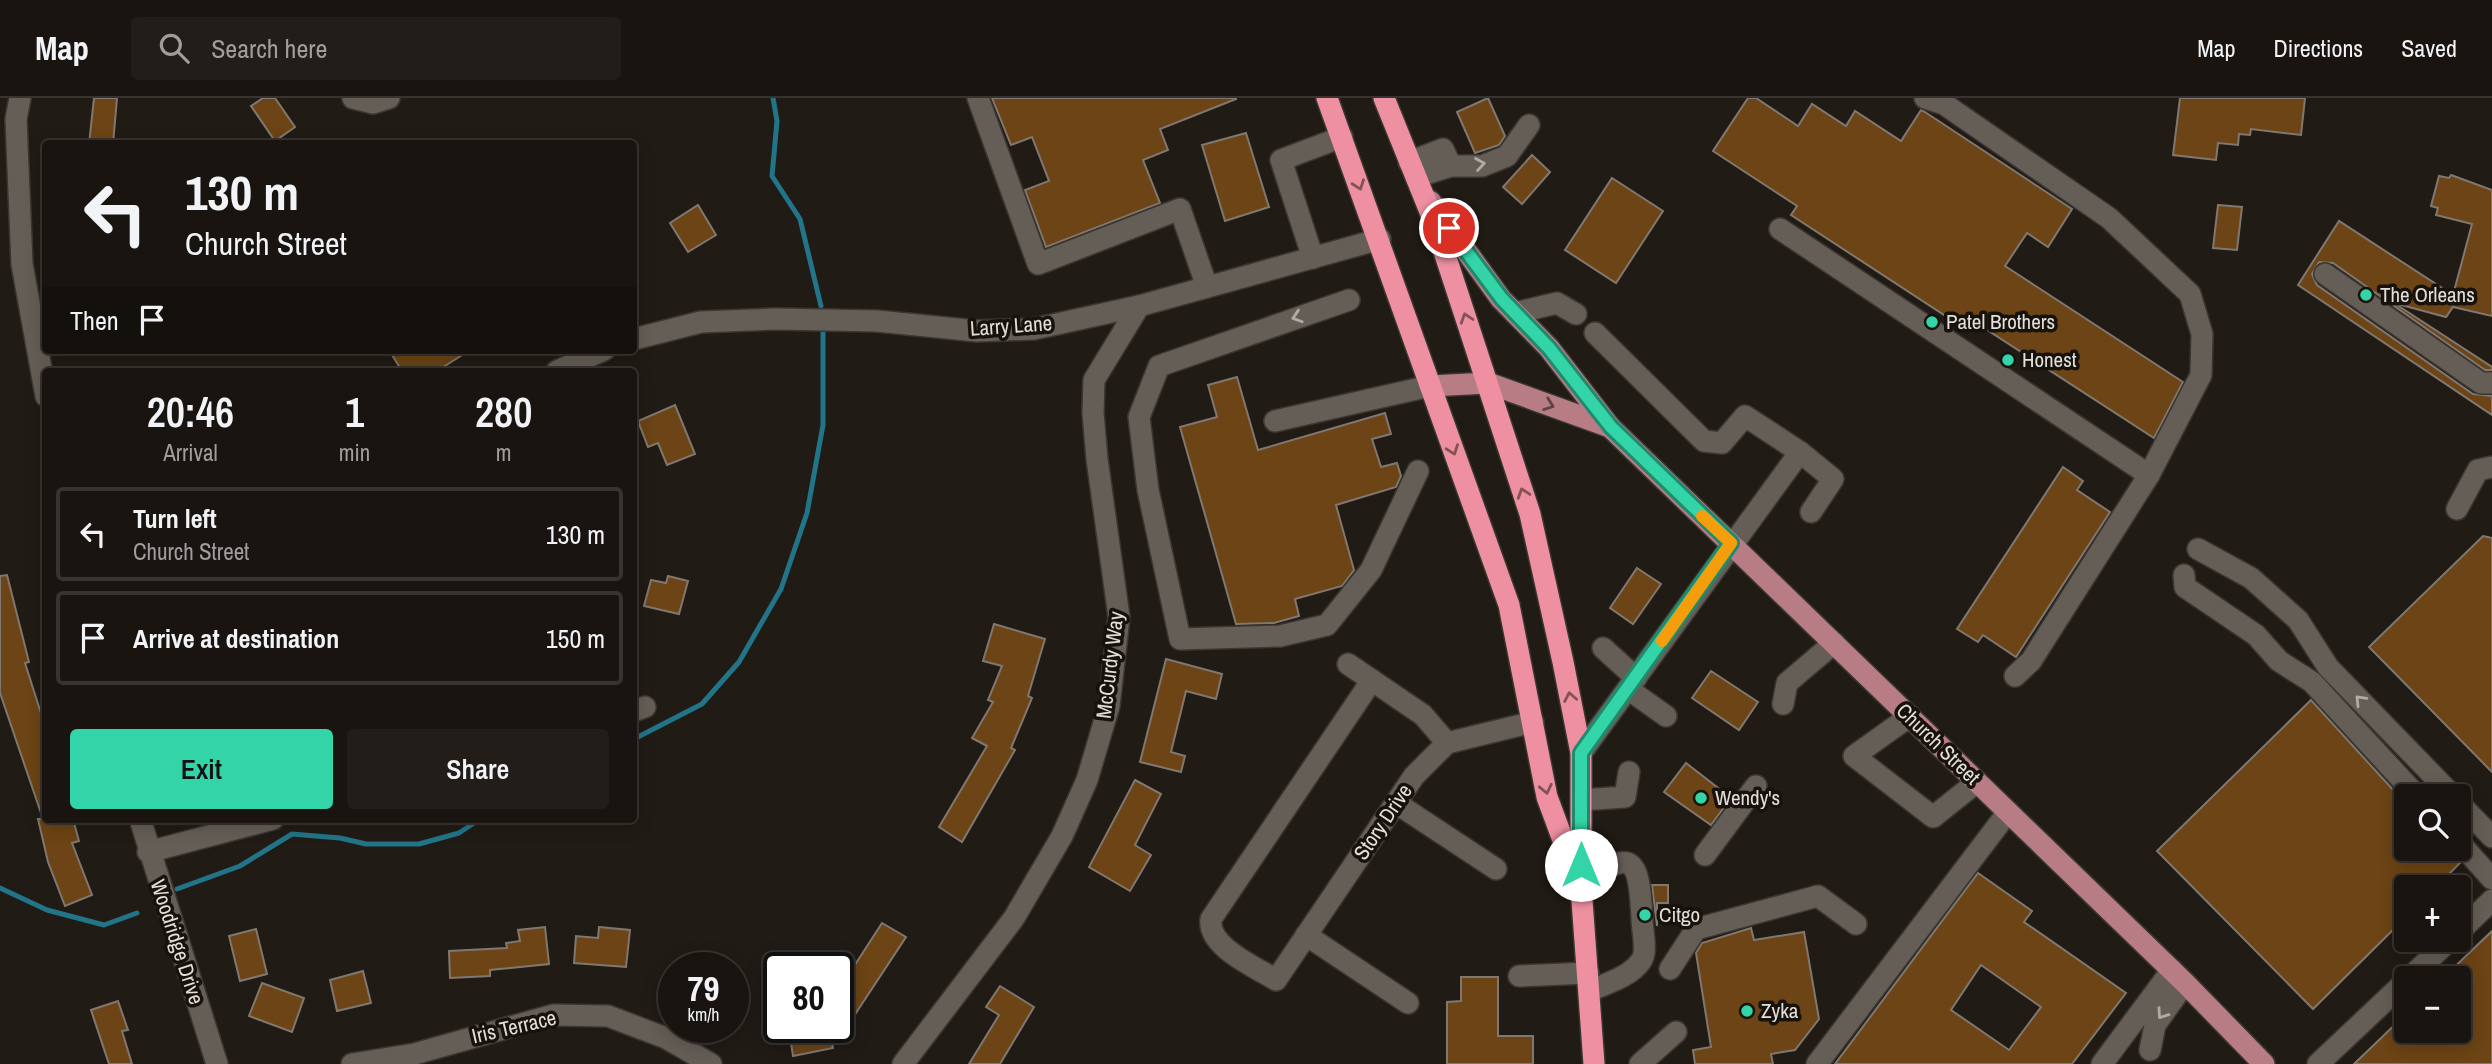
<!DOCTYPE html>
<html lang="en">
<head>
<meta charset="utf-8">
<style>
	:root { --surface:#191410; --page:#221d19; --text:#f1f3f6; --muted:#9f9e9f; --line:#373330; --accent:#33d4a8 }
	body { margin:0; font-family:"Archivo Narrow",sans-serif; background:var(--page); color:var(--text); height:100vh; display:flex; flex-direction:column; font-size:26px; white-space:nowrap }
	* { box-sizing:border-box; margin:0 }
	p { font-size:23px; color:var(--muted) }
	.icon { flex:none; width:38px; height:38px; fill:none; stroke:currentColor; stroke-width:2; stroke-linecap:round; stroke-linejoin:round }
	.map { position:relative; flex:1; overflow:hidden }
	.sheet { position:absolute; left:42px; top:270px; width:595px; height:455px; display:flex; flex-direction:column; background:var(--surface); border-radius:7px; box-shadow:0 4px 18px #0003,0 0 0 2px var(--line) }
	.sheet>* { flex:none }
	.banner { position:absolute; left:42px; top:42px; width:595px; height:214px; border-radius:7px; box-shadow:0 4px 18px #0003,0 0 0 2px var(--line); background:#191410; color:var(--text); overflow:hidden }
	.tools { position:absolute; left:2394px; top:686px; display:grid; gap:14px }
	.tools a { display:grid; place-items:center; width:77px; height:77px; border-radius:7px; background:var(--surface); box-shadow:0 4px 18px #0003,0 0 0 2px var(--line); font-size:35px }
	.speed { position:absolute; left:658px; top:854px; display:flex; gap:14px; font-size:35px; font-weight:700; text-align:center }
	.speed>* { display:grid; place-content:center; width:91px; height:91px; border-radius:50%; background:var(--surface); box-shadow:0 4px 18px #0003,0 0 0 2px var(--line); line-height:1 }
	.speed small { font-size:18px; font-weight:400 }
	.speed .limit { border:4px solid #111; border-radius:10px; background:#fff; color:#111 }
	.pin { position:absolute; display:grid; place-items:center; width:60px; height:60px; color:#fff; margin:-30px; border:4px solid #fff; border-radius:50%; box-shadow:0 2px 7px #0007 }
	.me { position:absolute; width:77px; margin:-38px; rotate:0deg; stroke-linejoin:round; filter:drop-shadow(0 0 5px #0008) }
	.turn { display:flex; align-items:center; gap:24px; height:147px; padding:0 28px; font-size:32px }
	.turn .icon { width:91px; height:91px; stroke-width:2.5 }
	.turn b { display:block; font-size:49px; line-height:60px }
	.then { display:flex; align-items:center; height:66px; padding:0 28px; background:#0003; gap:14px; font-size:26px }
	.eta { display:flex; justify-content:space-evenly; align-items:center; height:119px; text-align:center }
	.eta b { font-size:42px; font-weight:600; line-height:49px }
	.button { display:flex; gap:14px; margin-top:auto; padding:14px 28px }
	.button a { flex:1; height:80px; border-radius:7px; background:var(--accent); color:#111; font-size:28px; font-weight:600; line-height:80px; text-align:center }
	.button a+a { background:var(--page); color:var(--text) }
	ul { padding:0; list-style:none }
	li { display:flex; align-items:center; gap:21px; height:94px; margin:0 14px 10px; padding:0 14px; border:4px solid var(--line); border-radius:7px }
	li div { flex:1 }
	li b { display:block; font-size:26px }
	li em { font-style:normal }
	header { display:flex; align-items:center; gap:42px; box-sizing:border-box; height:98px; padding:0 35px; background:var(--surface); border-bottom:2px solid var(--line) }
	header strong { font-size:33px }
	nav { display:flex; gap:38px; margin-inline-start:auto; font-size:24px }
	.search { width:490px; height:63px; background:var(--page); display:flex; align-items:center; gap:18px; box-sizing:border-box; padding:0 24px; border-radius:7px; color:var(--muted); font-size:26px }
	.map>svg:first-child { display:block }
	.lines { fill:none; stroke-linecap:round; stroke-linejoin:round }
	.stream { stroke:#227588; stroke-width:5 }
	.building { fill:#6c4415; stroke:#807870; stroke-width:2; fill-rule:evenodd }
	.minor-casing { stroke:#3a3632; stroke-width:24 }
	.major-casing { stroke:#3a3632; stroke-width:24 }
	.highway-casing { stroke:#3a3632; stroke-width:24 }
	.minor { stroke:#655e56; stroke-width:21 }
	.major { stroke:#b77c84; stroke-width:21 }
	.highway { stroke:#ee90a2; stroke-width:21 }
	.oneway { stroke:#b0aba5 }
	.oneway2 { stroke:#835157 }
	.oneway3 { stroke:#604242 }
	.route-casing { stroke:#218a6d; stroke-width:18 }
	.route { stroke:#33d4a8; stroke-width:12 }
	.slow { stroke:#f59e0b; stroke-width:12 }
	.poi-dot { fill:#33d4a8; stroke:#18120c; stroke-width:2.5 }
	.labels { text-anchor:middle; stroke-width:7; stroke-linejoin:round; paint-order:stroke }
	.poi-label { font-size:21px; fill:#e2deda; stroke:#18120c; text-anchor:start }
	.street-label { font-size:21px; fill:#e2deda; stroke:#18120c }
</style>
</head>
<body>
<header>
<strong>Map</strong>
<div class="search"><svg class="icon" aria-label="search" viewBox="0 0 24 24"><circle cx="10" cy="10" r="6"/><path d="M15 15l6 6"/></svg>Search here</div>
<nav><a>Map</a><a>Directions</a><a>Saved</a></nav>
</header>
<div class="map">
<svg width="2492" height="966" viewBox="0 0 2492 966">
	<rect width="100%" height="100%" fill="#211b15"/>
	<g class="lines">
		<g class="stream">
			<path d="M 773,0 L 777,23 L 772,78 L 800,121 L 821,208"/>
			<path d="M 634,641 L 702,606 L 739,564 L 781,491 L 807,415 L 823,327 L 823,234"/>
			<path d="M 0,790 L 47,812 L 104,827 L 137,815"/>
			<path d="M 177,791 L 240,768 L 292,736 L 340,740 L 366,746 L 419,746 L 459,735 L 480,721"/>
		</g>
	</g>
	<g class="building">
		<path d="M 94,0 L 117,0 L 113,46 L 89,46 Z"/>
		<path d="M 263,0 L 275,0 L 295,29 L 275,43 L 251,8 Z"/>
		<path d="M 992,0 L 1236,0 L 1236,1 L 1160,31 L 1168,52 L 1143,62 L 1160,105 L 1046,149 L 1025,92 L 1049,83 L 1032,39 L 1011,47 Z"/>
		<path d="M 1488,0 L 1505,38 L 1499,47 L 1475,55 L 1457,14 Z"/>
		<path d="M 1748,0 L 1756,0 L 1798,28 L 1812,6 L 1846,28 L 1855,13 L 1901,43 L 1921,12 L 1925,14 L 2072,111 L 2048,149 L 2027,135 L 2005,168 L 2183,284 L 2154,340 L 1967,219 L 1961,228 L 1791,117 L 1797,108 L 1713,53 Z"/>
		<path d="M 2180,0 L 2305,0 L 2301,37 L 2251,31 L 2250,37 L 2239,36 L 2238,47 L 2218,45 L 2216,62 L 2173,57 Z"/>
		<path d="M 1246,35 L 1269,109 L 1225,123 L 1202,47 Z"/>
		<path d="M 1532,57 L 1550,74 L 1522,106 L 1503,89 Z"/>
		<path d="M 2451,77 L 2492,92 L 2492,218 L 2453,209 L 2446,219 L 2394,205 L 2492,269 L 2492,272 L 2485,272 L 2333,165 L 2319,164 L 2312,176 L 2317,187 L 2473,296 L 2492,298 L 2492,317 L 2298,187 L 2339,123 L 2453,197 L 2472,126 L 2436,117 L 2438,110 L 2431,108 L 2439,78 L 2449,80 Z"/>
		<path d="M 1612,80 L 1663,113 L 1616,185 L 1565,152 Z"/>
		<path d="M 698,107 L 716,137 L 688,154 L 670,125 Z"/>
		<path d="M 2218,107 L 2242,109 L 2237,152 L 2213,150 Z"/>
		<path d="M 389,252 L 470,252 L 437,273 L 402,273 Z"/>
		<path d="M 1237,279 L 1258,352 L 1385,315 L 1391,336 L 1372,341 L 1381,369 L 1397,365 L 1401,378 L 1396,389 L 1336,407 L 1354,472 L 1342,488 L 1295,501 L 1299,518 L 1274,525 L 1236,526 L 1180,329 L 1217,319 L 1208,287 Z"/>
		<path d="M 675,307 L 695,356 L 667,367 L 658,345 L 648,349 L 638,323 Z"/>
		<path d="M 2063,369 L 2083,383 L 2077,392 L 2110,414 L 2016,559 L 1983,537 L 1978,544 L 1957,531 Z"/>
		<path d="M 2483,438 L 2492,440 L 2492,674 L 2369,549 Z"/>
		<path d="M 1637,470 L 1661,486 L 1633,526 L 1610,510 Z"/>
		<path d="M 7,477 L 29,564 L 25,565 L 46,631 L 46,721 L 73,721 L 79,743 L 72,745 L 92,797 L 65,808 L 48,764 L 38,721 L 43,721 L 0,595 L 0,478 Z"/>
		<path d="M 668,478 L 688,483 L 679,516 L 644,508 L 651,482 L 666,485 Z"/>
		<path d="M 994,526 L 1045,541 L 1028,598 L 1032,600 L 1011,650 L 1015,652 L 962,744 L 939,729 L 987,648 L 972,640 L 993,604 L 988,602 L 1002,568 L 983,563 Z"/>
		<path d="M 1166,561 L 1222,576 L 1216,601 L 1186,593 L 1171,654 L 1185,658 L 1181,674 L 1140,664 Z"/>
		<path d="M 1711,573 L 1758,604 L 1739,632 L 1692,600 Z"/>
		<path d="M 2311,602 L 2406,706 L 2406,751 L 2448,751 L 2460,765 L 2436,789 L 2406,789 L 2406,819 L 2313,911 L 2157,753 Z"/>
		<path d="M 1686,665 L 1731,700 L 1711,727 L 1664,694 Z"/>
		<path d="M 1135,682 L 1161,696 L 1135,747 L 1151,757 L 1130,793 L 1089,769 Z"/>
		<path d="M 1978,775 L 2032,813 L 2024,824 L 2126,895 L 2072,966 L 1835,966 ZM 1981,867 L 2041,909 L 2009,952 L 1951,912 Z"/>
		<path d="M 1652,787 L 1668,787 L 1668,805 L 1657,805 L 1657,828 Z"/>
		<path d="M 882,825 L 906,839 L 852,921 L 838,913 L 838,893 Z"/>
		<path d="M 545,829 L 549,866 L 490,872 L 490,878 L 450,880 L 449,853 L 507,850 L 506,845 L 520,843 L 518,832 Z"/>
		<path d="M 599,829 L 630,832 L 626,869 L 574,865 L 576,838 L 598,840 Z"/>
		<path d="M 1751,830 L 1754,842 L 1804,834 L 1819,921 L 1795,952 L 1771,956 L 1773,966 L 1695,966 L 1693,952 L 1711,949 L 1696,855 L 1702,845 Z"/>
		<path d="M 256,831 L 267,876 L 240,883 L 229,838 Z"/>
		<path d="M 2492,833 L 2492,966 L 2354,966 L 2406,916 L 2406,933 L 2459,933 L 2459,880 L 2443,880 Z"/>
		<path d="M 363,873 L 371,905 L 337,913 L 330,882 Z"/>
		<path d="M 1461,879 L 1498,879 L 1498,938 L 1533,938 L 1533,966 L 1447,966 L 1447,904 L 1461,903 Z"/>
		<path d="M 262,885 L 304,900 L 292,934 L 249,918 Z"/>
		<path d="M 1000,888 L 1034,909 L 1000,966 L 969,966 L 999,917 L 986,909 Z"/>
		<path d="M 118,903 L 128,932 L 122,933 L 132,966 L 109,966 L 91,912 Z"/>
		<path d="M 802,929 L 829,929 L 833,950 L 793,958 L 789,932 Z"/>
	</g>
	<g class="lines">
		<defs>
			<g id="minor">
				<path d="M 20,0 L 16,21 L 22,166 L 46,298"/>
				<path d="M 353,0 L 373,5 L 389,0"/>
				<path d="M 978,0 L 1038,166 L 1180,111 L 1207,189"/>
				<path d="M 1925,0 L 1944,6 L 2109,120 L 2190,196 L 2202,236 L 2201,277 L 2149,377 L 2031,563 L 2015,578"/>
				<path d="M 1409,64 L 1443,51 L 1451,68"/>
				<path d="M 1416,79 L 1451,68 L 1482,68 L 1507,58 L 1529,27"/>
				<path d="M 1780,131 L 2149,377"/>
				<path d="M 1313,160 L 1281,62 L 1342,39"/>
				<path d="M 2325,176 L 2481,285 L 2492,285"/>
				<path d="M 1349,202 L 1159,268 L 1139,319 L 1148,392 L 1180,541 L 1280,538 L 1327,527 L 1371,472 L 1418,373"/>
				<path d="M 1515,215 L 1557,205 L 1576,216"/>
				<path d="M 634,241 L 701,224 L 776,221 L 877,223 L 977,233 L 1034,231 L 1139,208 L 1380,141"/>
				<path d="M 557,273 L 604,252"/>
				<path d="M 1275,323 L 1430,288"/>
				<path d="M 1800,354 L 1833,381 L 1811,414"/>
				<path d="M 2457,411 L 2478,372 L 2492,369"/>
				<path d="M 2198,451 L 2251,480 L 2298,522 L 2328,569 L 2453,698"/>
				<path d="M 2184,477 L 2185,489 L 2256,537 L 2279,563 L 2312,584 L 2417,698"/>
				<path d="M 1603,550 L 1636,580"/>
				<path d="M 1348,566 L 1423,617 L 1447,645"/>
				<path d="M 1372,582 L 1211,821 C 1207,849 1256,869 1276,882 L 1414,678 L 1447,645 L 1533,624"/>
				<path d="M 1628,591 L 1666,618"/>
				<path d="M 1783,606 L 1787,585 L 1834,545"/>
				<path d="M 634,613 L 645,609"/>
				<path d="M 1910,618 L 1854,658 L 1933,719 L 1977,684"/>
				<path d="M 1581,655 L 1800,354 L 1745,318 L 1722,345 L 1704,343 L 1595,235"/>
				<path d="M 1581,702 L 1625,699 L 1629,674"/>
				<path d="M 1396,705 L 1496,771"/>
				<path d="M 2459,705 L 2492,739"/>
				<path d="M 140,721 L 217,966"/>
				<path d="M 2459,744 L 2492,781"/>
				<path d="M 148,754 L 273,721"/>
				<path d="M 1705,757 L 1756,688"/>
				<path d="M 1581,789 C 1633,747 1639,760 1642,820 C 1642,832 1648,854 1641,863 C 1630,879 1607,885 1590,893"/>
				<path d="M 2459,834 L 2492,802"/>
				<path d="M 1306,837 L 1408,905"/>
				<path d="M 1670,871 L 1696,831 L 1818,798 L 1856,826"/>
				<path d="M 1519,878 L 1588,875"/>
				<path d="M 2409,880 L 2450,842"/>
				<path d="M 2150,952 L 2155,927 L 2185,885"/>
				<path d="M 352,966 L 414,956 L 553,917 L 608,918 L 666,940 L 711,966"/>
				<path d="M 903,966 L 1014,820 L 1062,738 L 1087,682 L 1109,608 L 1119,519 L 1097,361 L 1093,315 L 1094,282 L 1139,208"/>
				<path d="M 1640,966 L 1676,934"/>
				<path d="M 1817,966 L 2008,714"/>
				<path d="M 2102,966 L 2172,872"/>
				<path d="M 2318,966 L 2406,883"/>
			</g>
			<g id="major">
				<path d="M 1430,103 L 1501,201 L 1549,250 L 1610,329 L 2185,885 L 2264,966"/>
				<path d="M 1430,288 L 1488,285 L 1610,329"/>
			</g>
			<g id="highway">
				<path d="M 1327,0 L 1509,507 L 1547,699 L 1576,777"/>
				<path d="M 1384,0 L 1435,126 L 1530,416 L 1563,564 L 1581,655 L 1581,789 L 1594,966"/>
			</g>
		</defs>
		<use href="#minor" class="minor-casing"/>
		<use href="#major" class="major-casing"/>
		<use href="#highway" class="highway-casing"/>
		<use href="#minor" class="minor"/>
		<use href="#major" class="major"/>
		<use href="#highway" class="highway"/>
	</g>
	<defs><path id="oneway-chevron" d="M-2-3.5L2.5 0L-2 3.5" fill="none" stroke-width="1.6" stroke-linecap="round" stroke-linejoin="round" transform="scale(1.75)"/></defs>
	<g class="oneway">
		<use href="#oneway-chevron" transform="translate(1480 66) rotate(-9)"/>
		<use href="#oneway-chevron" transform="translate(1297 219) rotate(162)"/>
		<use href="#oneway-chevron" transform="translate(2360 602) rotate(-134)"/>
		<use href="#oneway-chevron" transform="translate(2162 916) rotate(125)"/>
	</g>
	<g class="oneway2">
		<use href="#oneway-chevron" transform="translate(1359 87) rotate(70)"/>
		<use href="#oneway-chevron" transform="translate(1466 220) rotate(-108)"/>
		<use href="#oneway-chevron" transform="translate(1453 352) rotate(70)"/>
		<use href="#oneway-chevron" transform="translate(1523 395) rotate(-108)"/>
		<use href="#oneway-chevron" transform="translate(1570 599) rotate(-101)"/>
		<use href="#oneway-chevron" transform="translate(1546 691) rotate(78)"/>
	</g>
	<use class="oneway3" href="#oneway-chevron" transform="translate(1549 307) rotate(20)"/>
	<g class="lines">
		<defs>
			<path id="route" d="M 1449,130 L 1502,201 L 1549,250 L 1611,329 L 1731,445 L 1581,655 L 1581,767"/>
		</defs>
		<use href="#route" class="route-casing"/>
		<use href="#route" class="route"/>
		<path class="slow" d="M 1662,543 L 1731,445 L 1702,418"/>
	</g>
	<g class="poi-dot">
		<circle cx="2366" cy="197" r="7"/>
		<circle cx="1932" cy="224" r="7"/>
		<circle cx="2008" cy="262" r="7"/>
		<circle cx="1701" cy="700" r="7"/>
		<circle cx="1645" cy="817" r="7"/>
		<circle cx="1747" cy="913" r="7"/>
	</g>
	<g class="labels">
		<g class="poi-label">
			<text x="2380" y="204">The Orleans</text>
			<text x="1946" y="231">Patel Brothers</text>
			<text x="2022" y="269">Honest</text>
			<text x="1715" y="707">Wendy's</text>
			<text x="1659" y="824">Citgo</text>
			<text x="1761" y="920">Zyka</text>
		</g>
		<g class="street-label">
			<text transform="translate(1011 228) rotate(-4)" y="7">Larry Lane</text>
			<text transform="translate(1110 567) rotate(-83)" y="7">McCurdy Way</text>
			<text transform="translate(1938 646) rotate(44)" y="7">Church Street</text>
			<text transform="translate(1383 724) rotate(-56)" y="7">Story Drive</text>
			<text transform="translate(177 844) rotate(72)" y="7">Woodridge Drive</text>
			<text transform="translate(514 929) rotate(-13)" y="7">Iris Terrace</text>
		</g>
	</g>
</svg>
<div class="tools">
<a><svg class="icon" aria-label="search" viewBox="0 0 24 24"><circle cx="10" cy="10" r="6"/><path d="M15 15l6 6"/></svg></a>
<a>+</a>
<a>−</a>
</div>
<div class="speed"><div>79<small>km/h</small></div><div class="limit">80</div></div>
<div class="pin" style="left:1449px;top:130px;background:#d93025"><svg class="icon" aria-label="arrive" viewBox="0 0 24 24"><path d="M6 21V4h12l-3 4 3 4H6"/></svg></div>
<svg class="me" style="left:1581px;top:767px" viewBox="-20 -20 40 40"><circle r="19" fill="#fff"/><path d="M0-13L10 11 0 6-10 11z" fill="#33d4a8"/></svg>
<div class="banner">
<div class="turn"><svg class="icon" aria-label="left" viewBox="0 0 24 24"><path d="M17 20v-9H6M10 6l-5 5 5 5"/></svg><div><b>130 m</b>Church Street</div></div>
<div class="then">Then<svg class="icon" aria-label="arrive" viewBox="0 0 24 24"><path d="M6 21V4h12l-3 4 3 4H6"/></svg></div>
</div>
<section class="sheet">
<div class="eta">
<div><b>20:46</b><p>Arrival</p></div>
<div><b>1</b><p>min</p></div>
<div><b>280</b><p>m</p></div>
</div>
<ul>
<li><svg class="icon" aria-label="left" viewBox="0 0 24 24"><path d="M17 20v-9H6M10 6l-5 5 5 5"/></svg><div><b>Turn left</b><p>Church Street</p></div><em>130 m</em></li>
<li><svg class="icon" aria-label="arrive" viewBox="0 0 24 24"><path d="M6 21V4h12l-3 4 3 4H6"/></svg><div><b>Arrive at destination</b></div><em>150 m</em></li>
</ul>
<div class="button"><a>Exit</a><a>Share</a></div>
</section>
</div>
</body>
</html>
